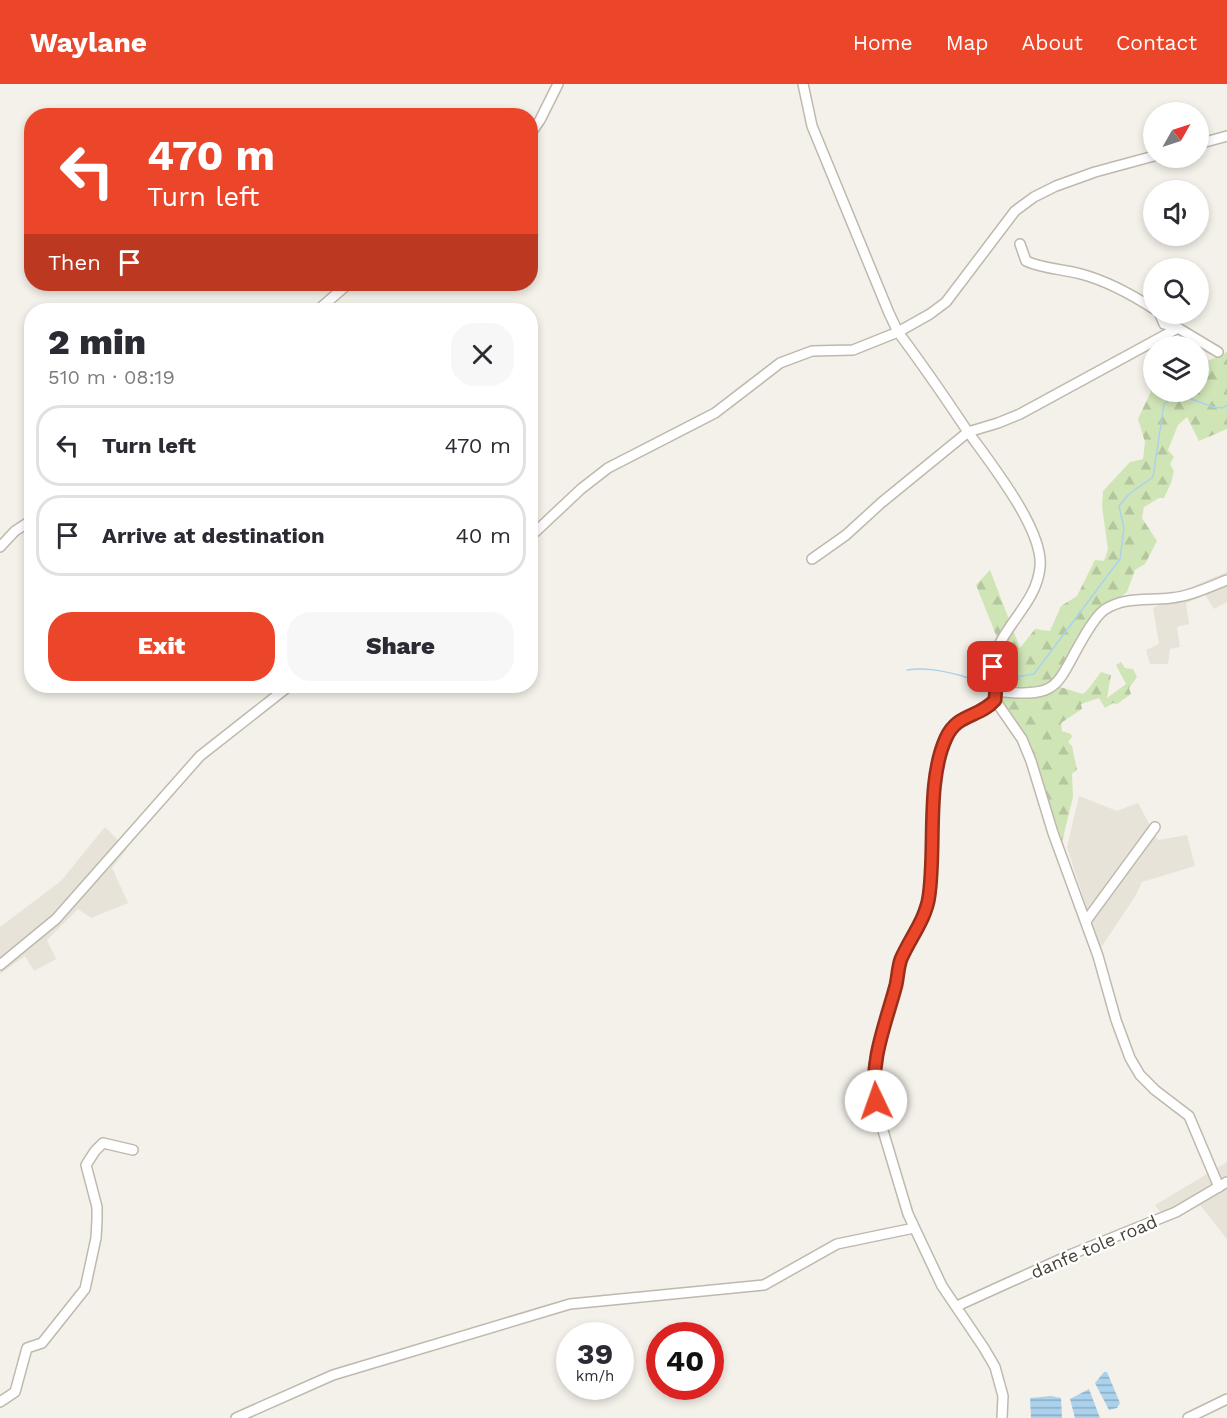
<!DOCTYPE html>
<html lang="en">
<head>
<meta charset="utf-8">
<style>
	:root { --surface:#fff; --page:#f7f7f7; --text:#2b2b33; --muted:#7c7c81; --line:#e1e1e2; --accent:#eb462a }
	body { margin:0; font-family:"Work Sans",sans-serif; background:var(--page); color:var(--text); height:100vh; display:flex; flex-direction:column; font-size:22px; white-space:nowrap }
	* { box-sizing:border-box; margin:0 }
	p { font-size:20px; color:var(--muted) }
	.icon { flex:none; width:33px; height:33px; fill:none; stroke:currentColor; stroke-width:2; stroke-linecap:round; stroke-linejoin:round }
	.map { position:relative; flex:1; overflow:hidden }
	.details { position:absolute; left:24px; top:219px; width:514px; height:390px; display:flex; flex-direction:column; background:var(--surface); border-radius:24px; box-shadow:0 3px 9px #0003 }
	.details>* { flex:none }
	.banner { position:absolute; left:24px; top:24px; width:514px; height:183px; border-radius:24px; box-shadow:0 3px 9px #0003; background:#eb462a; color:#fff; overflow:hidden }
	.needle { width:39px; rotate:51deg }
	.fabs { position:absolute; left:1143px; top:18px; display:grid; gap:12px }
	.fabs a { display:grid; place-items:center; width:66px; height:66px; border-radius:50%; background:var(--surface); box-shadow:0 3px 9px #0003; font-size:30px }
	.speed { position:absolute; left:556px; top:1238px; display:flex; gap:12px; font-size:30px; font-weight:700; text-align:center }
	.speed>* { display:grid; place-content:center; width:78px; height:78px; border-radius:50%; background:var(--surface); box-shadow:0 3px 9px #0003; line-height:1 }
	.speed small { font-size:15px; font-weight:400 }
	.speed .limit { border:9px solid #d22; background:#fff; color:#111 }
	.pin { position:absolute; display:grid; place-items:center; width:51px; height:51px; color:#fff; margin:-26px; border-radius:12px; box-shadow:0 3px 9px #0006 }
	.me { position:absolute; width:66px; margin:-33px; rotate:357deg; stroke-linejoin:round; filter:drop-shadow(0 0 4px #0008) }
	.turn { display:flex; align-items:center; gap:21px; height:126px; padding:0 24px; font-size:27px }
	.turn .icon { width:78px; height:78px; stroke-width:2.5 }
	.turn b { display:block; font-size:42px; line-height:51px }
	.then { display:flex; align-items:center; height:57px; padding:0 24px; background:#0003; gap:12px; font-size:22px }
	.round { display:grid; place-items:center; flex:none; width:63px; height:63px; border-radius:24px; background:var(--page) }
	.summary { display:flex; align-items:center; justify-content:space-between; height:102px; padding:0 24px }
	h1 { font-size:36px; font-weight:800; line-height:45px }
	.cta { display:flex; gap:12px; margin-top:auto; padding:12px 24px }
	.cta a { flex:1; height:69px; border-radius:24px; background:var(--accent); color:#fff; font-size:24px; font-weight:800; line-height:69px; text-align:center }
	.cta a+a { background:var(--page); color:var(--text) }
	ul { padding:0; list-style:none }
	li { display:flex; align-items:center; gap:18px; height:81px; margin:0 12px 9px; padding:0 12px; border:3px solid var(--line); border-radius:24px }
	li div { flex:1 }
	li b { display:block; font-size:22px }
	li em { font-style:normal }
	header { display:flex; align-items:center; gap:36px; box-sizing:border-box; height:84px; padding:0 30px; background:var(--accent); color:#fff }
	header strong { font-size:28px }
	nav { display:flex; gap:33px; margin-inline-start:auto; font-size:21px }
	.map>svg:first-child { display:block }
	.residential { fill:#e7e3d9 }
	.forest { fill:url(#forest-firs) }
	.water { fill:url(#water-rules) }
	.lines { fill:none; stroke-linecap:round; stroke-linejoin:round }
	.stream { stroke:#abd2ec; stroke-width:1.5 }
	.minor-casing { stroke:#bfb8ad; stroke-width:12 }
	.minor { stroke:#fff; stroke-width:9 }
	.route-casing { stroke:#992e1b; stroke-width:15 }
	.route { stroke:#eb462a; stroke-width:10 }
	.labels { text-anchor:middle; stroke-width:5; stroke-linejoin:round; paint-order:stroke }
	.street-label { font-size:18px; fill:#474239; stroke:#fff }
</style>
</head>
<body>
<header>
<strong>Waylane</strong>
<nav><a>Home</a><a>Map</a><a>About</a><a>Contact</a></nav>
</header>
<div class="map">
<svg width="1227" height="1334" viewBox="0 0 1227 1334">
	<defs>
		<pattern id="forest-firs" width="22" height="20" patternUnits="userSpaceOnUse" patternTransform="scale(1.5)"><rect width="22" height="20" fill="#d0e5b6"/><path d="M5 1l3.5 6h-7zM16 11l3.5 6h-7z" fill="#b4c69d"/></pattern>
		<pattern id="water-rules" width="6" height="5" patternUnits="userSpaceOnUse" patternTransform="scale(1.5)"><rect width="6" height="5" fill="#abd2ec"/><path d="M0 2.5h6" fill="none" stroke="#8dacc0"/></pattern>
	</defs>
	<rect width="100%" height="100%" fill="#f4f1ea"/>
	<g class="residential">
		<path d="M 1227,488 L 1227,518 L 1214,525 L 1205,511 L 1186,519 L 1189,540 L 1177,543 L 1180,563 L 1170,565 L 1168,580 L 1150,580 L 1146,566 L 1159,560 L 1153,524 L 1198,500 Z"/>
		<path d="M 1079,712 L 1117,727 L 1138,719 L 1158,756 L 1187,751 L 1195,782 L 1142,798 L 1136,811 L 1100,865 L 1067,763 Z"/>
		<path d="M 105,743 L 127,765 L 112,784 L 128,819 L 91,834 L 78,825 L 47,856 L 56,875 L 34,887 L 25,872 L 0,890 L 0,843 L 61,797 Z"/>
		<path d="M 1227,1078 L 1227,1155 L 1200,1121 L 1168,1138 L 1155,1121 Z"/>
	</g>
	<path class="forest" d="M 1227,268 L 1227,345 L 1199,357 L 1187,333 L 1178,341 L 1168,366 L 1174,373 L 1170,380 L 1174,387 L 1171,399 L 1164,414 L 1159,414 L 1144,423 L 1142,434 L 1157,457 L 1145,480 L 1135,486 L 1127,508 L 1091,536 L 1068,570 L 1060,603 L 1083,610 L 1089,604 L 1101,588 L 1111,591 L 1107,614 L 1126,600 L 1116,581 L 1121,578 L 1125,584 L 1133,585 L 1137,593 L 1129,604 L 1131,610 L 1117,620 L 1113,619 L 1105,624 L 1099,614 L 1081,620 L 1082,625 L 1061,639 L 1062,647 L 1071,650 L 1072,653 L 1068,658 L 1072,662 L 1077,686 L 1072,690 L 1073,713 L 1062,758 L 1028,656 L 1000,616 L 1002,566 L 976,501 L 990,486 L 1020,564 L 1035,545 L 1050,547 L 1061,522 L 1077,512 L 1095,476 L 1104,477 L 1108,465 L 1102,423 L 1103,407 L 1130,378 L 1143,375 L 1145,358 L 1138,335 L 1153,303 L 1154,308 L 1198,308 L 1199,281 Z"/>
	<g class="water">
		<path d="M 1104,1288 L 1107,1288 L 1120,1319 L 1117,1324 L 1109,1326 L 1095,1299 Z"/>
		<path d="M 1089,1305 L 1100,1334 L 1075,1334 L 1070,1315 Z"/>
		<path d="M 1051,1312 L 1061,1314 L 1062,1334 L 1031,1334 L 1030,1314 Z"/>
	</g>
	<g class="lines">
		<g class="stream">
			<path d="M 907,586 C 925,583 942,587 959,591 C 970,594 980,600 991,598"/>
			<path d="M 999,596 L 1034,590 L 1120,475 L 1124,444 L 1119,422 L 1129,410 L 1153,393 L 1164,320 L 1177,310 L 1213,323 L 1223,324 L 1227,321"/>
		</g>
		<defs>
			<g id="minor">
				<path d="M 803,0 L 812,42 L 889,229 L 898,248 C 922,280 944,312 966,345 C 988,376 1044,445 1040,483 C 1037,515 1011,535 998,563 C 990,581 999,598 995,616 L 985,624 L 955,639 L 941,665 L 935,692 L 929,812 L 921,835 L 898,883 L 896,900 L 874,980 L 874,1005 L 878,1030 L 908,1130 L 942,1202 L 984,1264 L 995,1283 L 1003,1312 L 1002,1334"/>
				<path d="M 531,49 L 540,36 L 558,0"/>
				<path d="M 1198,60 L 1227,52"/>
				<path d="M 1020,160 L 1026,177 C 1043,185 1063,185 1081,190 C 1107,197 1131,210 1154,225"/>
				<path d="M 318,226 L 348,200"/>
				<path d="M 1160,230 L 1164,240 L 1178,244"/>
				<path d="M 531,452 L 581,405 L 608,384 L 715,329 L 780,279 L 812,267 L 853,266 L 898,248 L 930,230 L 946,218 L 1015,127 L 1034,113 L 1056,102 L 1095,88 L 1154,72"/>
				<path d="M 0,463 L 15,447 L 32,436"/>
				<path d="M 812,475 L 846,451 L 881,419 L 968,348 L 998,339 L 1020,330 L 1178,244 L 1218,268"/>
				<path d="M 996,607 C 1062,615 1055,601 1085,551 C 1090,543 1096,532 1104,526 C 1125,512 1147,517 1171,514 C 1191,512 1209,503 1227,496"/>
				<path d="M 995,616 L 1022,655 L 1031,677 L 1053,749 L 1098,872 L 1116,936 L 1130,974 L 1140,991 L 1155,1006 L 1189,1032 L 1219,1103"/>
				<path d="M 1086,837 L 1155,743"/>
				<path d="M 0,881 L 56,835 L 200,672 L 289,602"/>
				<path d="M 957,1222 L 1072,1170 L 1176,1128 L 1227,1098"/>
				<path d="M 0,1318 L 15,1308 L 27,1264 L 42,1259 L 85,1205 L 96,1154 L 97,1136 L 97,1123 L 86,1081 L 95,1067 L 103,1059 L 133,1066"/>
				<path d="M 236,1334 L 333,1291 L 570,1220 L 764,1201 L 837,1160 L 914,1144"/>
				<path d="M 1188,1334 L 1227,1315"/>
			</g>
		</defs>
		<use href="#minor" class="minor-casing"/>
		<use href="#minor" class="minor"/>
	</g>
	<g class="lines">
		<defs>
			<path id="route" d="M 876,1017 C 869,978 886,939 896,901 C 898,892 898,883 901,875 C 910,854 926,835 929,812 C 936,765 926,697 946,654 C 957,629 979,634 995,616 L 996,601 L 993,583"/>
		</defs>
		<use href="#route" class="route-casing"/>
		<use href="#route" class="route"/>
	</g>
	<g class="labels">
		<g class="street-label">
			<text transform="translate(1094 1163) rotate(-23)" y="6">danfe tole road</text>
		</g>
	</g>
</svg>
<div class="fabs">
<a><svg class="needle" viewBox="-14 -14 28 28"><path d="M0-13l5 13h-10z" fill="#e53935"/><path d="M0 13l5-13h-10z" fill="#7c7c81"/></svg></a>
<a><svg class="icon" aria-label="sound" viewBox="0 0 24 24"><path d="M4 9h4l5-4v14l-5-4H4zM17 9q2 3 0 6"/></svg></a>
<a><svg class="icon" aria-label="search" viewBox="0 0 24 24"><circle cx="10" cy="10" r="6"/><path d="M15 15l6 6"/></svg></a>
<a><svg class="icon" aria-label="layers" viewBox="0 0 24 24"><path d="M12 4l9 5-9 5-9-5zM3 14l9 5 9-5"/></svg></a>
</div>
<div class="speed"><div>39<small>km/h</small></div><div class="limit">40</div></div>
<div class="pin" style="left:993px;top:583px;background:#d93025"><svg class="icon" aria-label="arrive" viewBox="0 0 24 24"><path d="M6 21V4h12l-3 4 3 4H6"/></svg></div>
<svg class="me" style="left:876px;top:1017px" viewBox="-20 -20 40 40"><circle r="19" fill="#fff"/><path d="M0-13L10 11 0 6-10 11z" fill="#eb462a"/></svg>
<div class="banner">
<div class="turn"><svg class="icon" aria-label="left" viewBox="0 0 24 24"><path d="M17 20v-9H6M10 6l-5 5 5 5"/></svg><div><b>470 m</b>Turn left</div></div>
<div class="then">Then<svg class="icon" aria-label="arrive" viewBox="0 0 24 24"><path d="M6 21V4h12l-3 4 3 4H6"/></svg></div>
</div>
<section class="details">
<div class="summary"><div><h1>2 min</h1><p>510 m · 08:19</p></div><a class="round"><svg class="icon" aria-label="close" viewBox="0 0 24 24"><path d="M6 6l12 12M18 6L6 18"/></svg></a></div>
<ul>
<li><svg class="icon" aria-label="left" viewBox="0 0 24 24"><path d="M17 20v-9H6M10 6l-5 5 5 5"/></svg><div><b>Turn left</b></div><em>470 m</em></li>
<li><svg class="icon" aria-label="arrive" viewBox="0 0 24 24"><path d="M6 21V4h12l-3 4 3 4H6"/></svg><div><b>Arrive at destination</b></div><em>40 m</em></li>
</ul>
<div class="cta"><a>Exit</a><a>Share</a></div>
</section>
</div>
</body>
</html>
